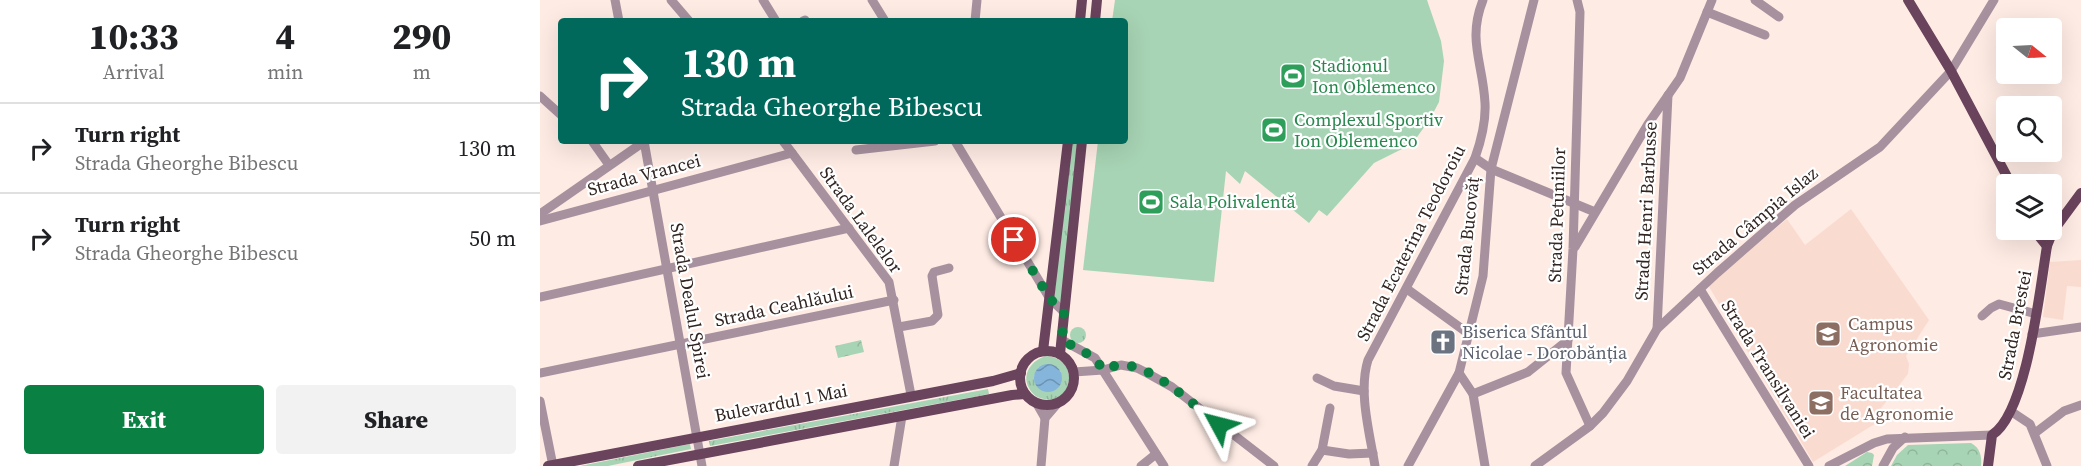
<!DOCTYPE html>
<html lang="en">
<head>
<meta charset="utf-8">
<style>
	:root { --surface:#fff; --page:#f2f2f2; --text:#202124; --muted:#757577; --line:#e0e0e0; --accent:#0b8043 }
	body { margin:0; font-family:"Source Serif 4",serif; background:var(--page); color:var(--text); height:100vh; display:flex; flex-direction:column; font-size:22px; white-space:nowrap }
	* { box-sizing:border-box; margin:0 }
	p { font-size:20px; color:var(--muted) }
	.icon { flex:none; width:33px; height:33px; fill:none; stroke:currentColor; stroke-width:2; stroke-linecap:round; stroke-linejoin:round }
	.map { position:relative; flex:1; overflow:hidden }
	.panel { display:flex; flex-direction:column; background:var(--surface); width:540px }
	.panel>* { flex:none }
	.hud { position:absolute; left:18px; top:18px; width:570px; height:126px; border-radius:6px; box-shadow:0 6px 24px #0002; background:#00695c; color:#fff; overflow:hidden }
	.needle { width:39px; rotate:108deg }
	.tools { position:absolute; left:1456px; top:18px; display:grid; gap:12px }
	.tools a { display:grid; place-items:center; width:66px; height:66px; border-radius:6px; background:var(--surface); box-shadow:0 6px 24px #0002; font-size:30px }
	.pin { position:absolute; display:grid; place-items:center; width:51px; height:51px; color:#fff; margin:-26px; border:3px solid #fff; border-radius:50%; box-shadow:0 2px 6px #0007 }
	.me { position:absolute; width:66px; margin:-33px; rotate:308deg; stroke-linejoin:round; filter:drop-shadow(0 0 4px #0008) }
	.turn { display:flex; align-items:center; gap:21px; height:126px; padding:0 24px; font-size:27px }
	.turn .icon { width:78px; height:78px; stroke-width:2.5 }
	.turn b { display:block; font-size:42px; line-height:51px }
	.eta { display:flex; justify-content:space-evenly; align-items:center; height:102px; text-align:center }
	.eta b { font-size:36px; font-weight:800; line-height:42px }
	.button { display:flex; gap:12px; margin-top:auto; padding:12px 24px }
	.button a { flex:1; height:69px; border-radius:6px; background:var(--accent); color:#fff; font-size:24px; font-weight:800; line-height:69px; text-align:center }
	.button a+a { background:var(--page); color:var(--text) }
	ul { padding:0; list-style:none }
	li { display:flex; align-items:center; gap:18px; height:90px; padding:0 24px; border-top:2px solid var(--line) }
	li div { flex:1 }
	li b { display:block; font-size:22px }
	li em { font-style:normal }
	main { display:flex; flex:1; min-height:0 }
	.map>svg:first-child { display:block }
	.built { fill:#fadbd0 }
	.grass { fill:url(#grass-tufts); fill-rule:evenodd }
	.park { fill:url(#park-crowns) }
	.pitch { fill:#a7d4b4 }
	.water { fill:url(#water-waves) }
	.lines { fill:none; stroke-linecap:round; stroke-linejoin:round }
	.minor { stroke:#a8919f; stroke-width:9 }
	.major { stroke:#6a435c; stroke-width:10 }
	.route { stroke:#0b8043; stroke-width:10; stroke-dasharray:0 18 }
	.labels { text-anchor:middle; stroke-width:4.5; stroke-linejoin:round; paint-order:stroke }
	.leisure-label { font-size:18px; fill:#27864d; stroke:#fff; text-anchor:start }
	.street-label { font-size:18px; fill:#302521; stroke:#fff }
	.education-label { font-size:18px; fill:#785e54; stroke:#fff; text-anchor:start }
	.worship-label { font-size:18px; fill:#5b616d; stroke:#fff; text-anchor:start }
</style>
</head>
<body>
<main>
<section class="panel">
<div class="eta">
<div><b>10:33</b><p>Arrival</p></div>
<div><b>4</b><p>min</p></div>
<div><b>290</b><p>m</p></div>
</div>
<ul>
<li><svg class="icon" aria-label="right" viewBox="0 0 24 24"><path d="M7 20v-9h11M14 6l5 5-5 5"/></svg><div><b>Turn right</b><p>Strada Gheorghe Bibescu</p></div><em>130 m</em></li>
<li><svg class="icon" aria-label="right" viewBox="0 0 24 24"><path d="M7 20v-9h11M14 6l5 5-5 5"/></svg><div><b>Turn right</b><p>Strada Gheorghe Bibescu</p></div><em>50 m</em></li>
</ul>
<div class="button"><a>Exit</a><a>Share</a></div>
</section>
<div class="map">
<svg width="1541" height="466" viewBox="0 0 1541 466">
	<defs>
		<pattern id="grass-tufts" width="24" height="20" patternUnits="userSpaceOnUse" patternTransform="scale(1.5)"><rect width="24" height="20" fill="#a7d4b4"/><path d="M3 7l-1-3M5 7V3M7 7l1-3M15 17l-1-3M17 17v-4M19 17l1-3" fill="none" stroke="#90b69a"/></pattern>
		<pattern id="park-crowns" width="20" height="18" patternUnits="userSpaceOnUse" patternTransform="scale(1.5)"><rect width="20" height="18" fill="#a7d4b4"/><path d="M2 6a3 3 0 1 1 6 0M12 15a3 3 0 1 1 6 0" fill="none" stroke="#90b69a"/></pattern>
		<pattern id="water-waves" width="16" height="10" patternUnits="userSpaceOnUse" patternTransform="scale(1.5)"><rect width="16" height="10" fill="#85b5db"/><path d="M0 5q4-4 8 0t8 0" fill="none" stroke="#6d93b1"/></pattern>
	</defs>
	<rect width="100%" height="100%" fill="#feebe4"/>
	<g class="built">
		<path d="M 1311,209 L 1389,320 L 1366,356 L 1369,364 L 1368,374 L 1338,412 L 1338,422 L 1273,462 L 1168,285 L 1247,219 L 1265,245 Z"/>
		<path d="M 1541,260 L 1541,287 L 1527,286 L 1523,320 L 1503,317 L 1510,262 Z"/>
	</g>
	<g class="grass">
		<path d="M 530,141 L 538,141 L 521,302 L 518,303 L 514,300 Z"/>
		<circle cx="538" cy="335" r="8"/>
		<path d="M 506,356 C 541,358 533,405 504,399 C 497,398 492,394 489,388 C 481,374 492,360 506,356 ZM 499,367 L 520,370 L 522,379 L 496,384 L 494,376 Z"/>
		<path d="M 448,389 L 449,394 L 170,446 L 169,441 Z"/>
		<path d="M 150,444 L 151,449 L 68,466 L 40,466 Z"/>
	</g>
	<g class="park">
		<path d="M 321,340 L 324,352 L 298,358 L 295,346 Z"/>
		<path d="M 1431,443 C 1440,448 1442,456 1441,466 L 1351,466 L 1357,455 L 1368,445 Z"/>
		<path d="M 1327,452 L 1332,453 L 1334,455 L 1332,466 L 1305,466 Z"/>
	</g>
	<path class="pitch" d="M 575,0 L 887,0 L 901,41 L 904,61 L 899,102 L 890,119 L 872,144 L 834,163 L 787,216 L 779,210 L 769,223 L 705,171 L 700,184 L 686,171 L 674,282 L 543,270 L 558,141 L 585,141 L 585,21 L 572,21 Z"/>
	<circle class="water" cx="508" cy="378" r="14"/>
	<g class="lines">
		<g class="minor">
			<path d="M 75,0 L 79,21"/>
			<path d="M 131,0 L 149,21"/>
			<path d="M 223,0 L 236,21"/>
			<path d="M 332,0 L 345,21"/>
			<path d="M 1037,0 L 1040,12 L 1033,249 L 1026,373 L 1050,426"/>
			<path d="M 1215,0 L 1239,17"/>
			<path d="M 1167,12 L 1225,35"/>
			<path d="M 263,21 L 265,20"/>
			<path d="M 435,21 L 437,0"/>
			<path d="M 0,96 L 21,115"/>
			<path d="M 52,141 L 69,165"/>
			<path d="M 104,141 L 162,466"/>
			<path d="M 243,141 L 349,282 L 371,395"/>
			<path d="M 415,141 L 510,299 L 524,312"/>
			<path d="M 316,150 L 395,141"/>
			<path d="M 935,158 L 951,169 L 1055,212"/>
			<path d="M 0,214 L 105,141"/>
			<path d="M 0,221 L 252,153"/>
			<path d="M 1035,247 L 1108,124 L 1140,78 L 1172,0"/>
			<path d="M 867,289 L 929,334"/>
			<path d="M 1160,289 L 1269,466"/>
			<path d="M 0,297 L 309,228"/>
			<path d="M 1442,316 L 1451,308 L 1459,304 L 1496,314"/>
			<path d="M 359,327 L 392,321 L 398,315 L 392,276 L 394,272 L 409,268"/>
			<path d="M 1117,329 L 1128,95"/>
			<path d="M 1492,334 L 1541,327"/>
			<path d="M 522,340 L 555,358 L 624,466"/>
			<path d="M 534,372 L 563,370 L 581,365 L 597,368 L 607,373 L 632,387 L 734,466"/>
			<path d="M 0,373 L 354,300"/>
			<path d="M 919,373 L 933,394 L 945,466"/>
			<path d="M 777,378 L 794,386 L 824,391"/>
			<path d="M 933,394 L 988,372 L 1028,340"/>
			<path d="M 0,401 L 13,466"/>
			<path d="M 497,404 L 505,418"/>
			<path d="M 1472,412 L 1490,424 L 1507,466"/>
			<path d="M 1495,433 L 1524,411 L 1541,405"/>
			<path d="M 782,450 L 809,454 L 833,453"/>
			<path d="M 354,466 L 362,416"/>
			<path d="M 501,466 L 505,418 L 517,404"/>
			<path d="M 601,466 L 616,454"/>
			<path d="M 772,466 L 782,450 L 790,408"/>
			<path d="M 835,466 C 830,434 818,392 828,360 L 935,158 C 941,141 946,121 945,103 C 943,63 927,40 943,0"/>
			<path d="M 868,466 L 919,373 L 943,276 L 951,169 L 994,0"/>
			<path d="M 995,466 L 1050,426 L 1063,413 L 1087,381 L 1117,329 L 1177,273 L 1255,205 L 1340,147 L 1411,71 L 1454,0"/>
			<path d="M 1289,466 L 1334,443 L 1347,439 L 1452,435"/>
			<path d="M 1343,466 L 1353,448 L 1365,437"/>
		</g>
		<g class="major">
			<path d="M 1368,0 L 1411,71 L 1471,184"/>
			<path d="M 540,21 L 542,0"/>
			<path d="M 555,21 L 557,0"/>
			<path d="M 1494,230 L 1507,246"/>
			<circle cx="507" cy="378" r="27"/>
			<path d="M 503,351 L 528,141"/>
			<path d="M 520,354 L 542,141"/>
			<path d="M 8,466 L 453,381 L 481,373"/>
			<path d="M 98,466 L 472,395 L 485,394"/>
			<path d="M 1448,466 L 1452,435 C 1487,413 1500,288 1507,246 L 1513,231 L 1541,193"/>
		</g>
	</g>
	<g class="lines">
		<path class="route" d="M 474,240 L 510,299 L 524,312 L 522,340 L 555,358 L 563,370 C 569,368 575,365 581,365 C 614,365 654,406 679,425"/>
	</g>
	<defs>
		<symbol id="stadium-square" viewBox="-11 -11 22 22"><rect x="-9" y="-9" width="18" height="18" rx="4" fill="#2e9e5b" stroke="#fff"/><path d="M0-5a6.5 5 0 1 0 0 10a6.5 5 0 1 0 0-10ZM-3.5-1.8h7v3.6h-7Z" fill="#fff"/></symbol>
		<symbol id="university-square" viewBox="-11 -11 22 22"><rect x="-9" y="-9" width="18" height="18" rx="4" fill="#8d6e63" stroke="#fff"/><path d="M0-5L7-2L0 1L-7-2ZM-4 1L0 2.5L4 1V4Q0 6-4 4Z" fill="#fff"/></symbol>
		<symbol id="church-square" viewBox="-11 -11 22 22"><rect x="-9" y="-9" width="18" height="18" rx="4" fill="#6b7280" stroke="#fff"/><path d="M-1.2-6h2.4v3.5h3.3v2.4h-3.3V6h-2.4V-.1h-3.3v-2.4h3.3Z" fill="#fff"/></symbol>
	</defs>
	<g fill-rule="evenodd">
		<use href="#stadium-square" x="738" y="61" width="30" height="30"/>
		<use href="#stadium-square" x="719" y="115" width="30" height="30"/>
		<use href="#stadium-square" x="596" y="187" width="30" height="30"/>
		<use href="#university-square" x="1273" y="319" width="30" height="30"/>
		<use href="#church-square" x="888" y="327" width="30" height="30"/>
		<use href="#university-square" x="1266" y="388" width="30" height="30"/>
	</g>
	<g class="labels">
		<g class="leisure-label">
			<text x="772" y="72">Stadionul<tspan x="772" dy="21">Ion Oblemenco</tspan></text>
			<text x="754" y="126">Complexul Sportiv<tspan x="754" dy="21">Ion Oblemenco</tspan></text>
			<text x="630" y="208">Sala Polivalentă</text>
		</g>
		<g class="street-label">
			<text transform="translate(104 175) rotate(-15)" y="6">Strada Vrancei</text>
			<text transform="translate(1106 211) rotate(-87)" y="6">Strada Henri Barbusse</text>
			<text transform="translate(1017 215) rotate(-88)" y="6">Strada Petuniilor</text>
			<text transform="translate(321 220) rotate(54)" y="6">Strada Lalelelor</text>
			<text transform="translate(1215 221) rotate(-40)" y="6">Strada Câmpia Islaz</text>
			<text transform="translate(927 236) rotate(-84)" y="6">Strada Bucovăț</text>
			<text transform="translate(871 243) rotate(-63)" y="6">Strada Ecaterina Teodoroiu</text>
			<text transform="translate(150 301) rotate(80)" y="6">Strada Dealul Spirei</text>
			<text transform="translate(244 306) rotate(-12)" y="6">Strada Ceahlăului</text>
			<text transform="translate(1475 325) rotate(-79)" y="6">Strada Brestei</text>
			<text transform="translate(1228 369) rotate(58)" y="6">Strada Transilvaniei</text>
			<text transform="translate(241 403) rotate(-11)" y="6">Bulevardul 1 Mai</text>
		</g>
		<g class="education-label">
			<text x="1308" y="330">Campus<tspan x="1308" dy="21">Agronomie</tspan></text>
			<text x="1300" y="399">Facultatea<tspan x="1300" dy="21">de Agronomie</tspan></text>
		</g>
		<g class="worship-label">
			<text x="922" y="338">Biserica Sfântul<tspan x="922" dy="21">Nicolae - Dorobănția</tspan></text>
		</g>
	</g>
</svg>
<div class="tools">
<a><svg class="needle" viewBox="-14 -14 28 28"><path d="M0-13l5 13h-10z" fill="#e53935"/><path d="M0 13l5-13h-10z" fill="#757577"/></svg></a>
<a><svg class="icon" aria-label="search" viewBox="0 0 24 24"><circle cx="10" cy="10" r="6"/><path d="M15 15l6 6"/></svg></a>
<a><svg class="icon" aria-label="layers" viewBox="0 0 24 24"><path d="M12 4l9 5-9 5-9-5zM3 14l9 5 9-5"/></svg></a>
</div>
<div class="pin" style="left:474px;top:240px;background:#d93025"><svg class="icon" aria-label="arrive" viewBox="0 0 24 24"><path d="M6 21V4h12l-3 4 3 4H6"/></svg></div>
<svg class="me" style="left:679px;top:425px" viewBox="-20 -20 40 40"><path d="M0-17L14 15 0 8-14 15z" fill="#0b8043" stroke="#fff" stroke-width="4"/></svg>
<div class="hud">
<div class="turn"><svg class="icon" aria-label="right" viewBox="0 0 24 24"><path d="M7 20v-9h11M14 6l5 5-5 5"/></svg><div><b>130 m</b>Strada Gheorghe Bibescu</div></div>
</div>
</div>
</main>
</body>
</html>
